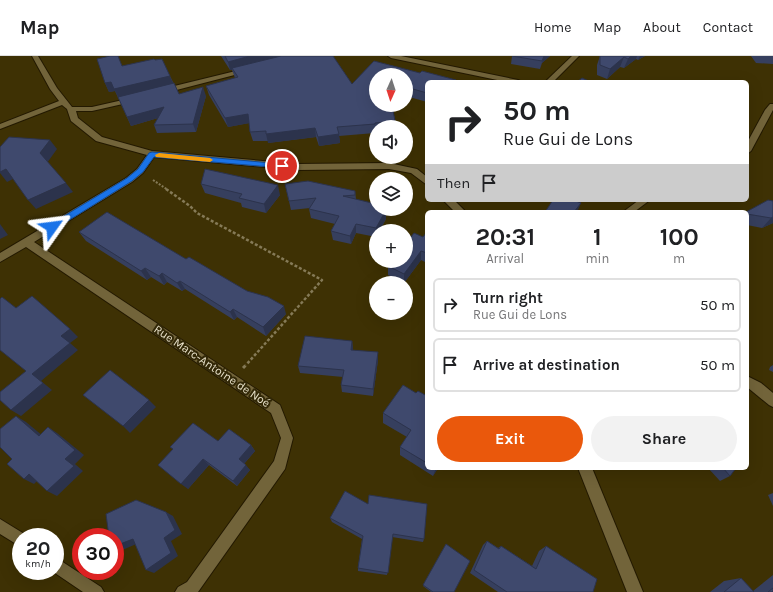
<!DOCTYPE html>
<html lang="en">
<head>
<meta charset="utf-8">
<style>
	:root { --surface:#fff; --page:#f2f2f2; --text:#202124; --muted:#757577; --line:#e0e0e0; --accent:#ea580c }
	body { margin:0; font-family:Karla,sans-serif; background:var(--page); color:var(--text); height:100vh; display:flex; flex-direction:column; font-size:15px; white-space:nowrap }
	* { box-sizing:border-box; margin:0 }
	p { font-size:13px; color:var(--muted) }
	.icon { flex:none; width:22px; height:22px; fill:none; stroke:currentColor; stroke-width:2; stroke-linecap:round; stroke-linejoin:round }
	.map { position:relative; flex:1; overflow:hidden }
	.details { position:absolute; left:425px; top:154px; width:324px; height:260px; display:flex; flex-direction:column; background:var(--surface); border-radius:6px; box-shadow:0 4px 16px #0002 }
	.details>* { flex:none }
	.hud { position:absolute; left:425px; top:24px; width:324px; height:122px; border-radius:6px; box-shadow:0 4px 16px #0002; background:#fff; color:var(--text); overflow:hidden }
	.needle { width:26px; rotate:183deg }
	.buttons { position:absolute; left:369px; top:12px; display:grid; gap:8px }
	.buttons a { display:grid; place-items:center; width:44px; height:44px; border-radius:50%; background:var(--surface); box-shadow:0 4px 16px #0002; font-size:20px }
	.speed { position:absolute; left:12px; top:472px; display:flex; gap:8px; font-size:20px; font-weight:700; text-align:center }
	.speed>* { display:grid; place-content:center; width:52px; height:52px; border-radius:50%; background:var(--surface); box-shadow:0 4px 16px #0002; line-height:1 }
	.speed small { font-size:10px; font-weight:400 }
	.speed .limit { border:6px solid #d22; background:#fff; color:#111 }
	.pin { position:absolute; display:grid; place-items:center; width:34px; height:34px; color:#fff; margin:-17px; border:2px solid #fff; border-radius:50%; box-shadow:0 1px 4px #0007 }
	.me { position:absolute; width:44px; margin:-22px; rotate:59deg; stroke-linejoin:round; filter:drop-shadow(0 0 3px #0008) }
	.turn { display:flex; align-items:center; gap:14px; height:84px; padding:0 12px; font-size:18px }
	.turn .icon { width:52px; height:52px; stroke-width:2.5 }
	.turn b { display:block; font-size:28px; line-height:34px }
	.then { display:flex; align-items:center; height:38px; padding:0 12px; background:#0003; gap:8px; font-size:15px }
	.eta { display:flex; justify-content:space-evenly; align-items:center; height:68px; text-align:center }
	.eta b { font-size:24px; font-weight:700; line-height:28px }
	.cta { display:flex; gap:8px; margin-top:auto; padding:8px 12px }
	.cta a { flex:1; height:46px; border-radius:24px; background:var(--accent); color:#fff; font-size:16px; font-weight:700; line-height:46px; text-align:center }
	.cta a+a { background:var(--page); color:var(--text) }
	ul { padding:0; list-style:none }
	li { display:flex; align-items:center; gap:12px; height:54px; margin:0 8px 6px; padding:0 4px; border:2px solid var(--line); border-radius:6px }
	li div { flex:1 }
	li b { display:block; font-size:15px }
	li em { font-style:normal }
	header { display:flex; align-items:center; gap:24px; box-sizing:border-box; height:56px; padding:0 20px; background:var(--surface); border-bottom:1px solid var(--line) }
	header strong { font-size:19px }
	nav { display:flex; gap:22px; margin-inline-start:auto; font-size:14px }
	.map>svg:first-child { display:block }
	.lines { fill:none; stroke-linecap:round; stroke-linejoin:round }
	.minor-casing { stroke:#231900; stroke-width:2 }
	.path-far2 { stroke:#857a57; stroke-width:2; stroke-dasharray:2 1.5; stroke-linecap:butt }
	.path-far1 { stroke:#857a57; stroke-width:2.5; stroke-dasharray:3 2; stroke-linecap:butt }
	.path { stroke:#857a57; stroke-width:3; stroke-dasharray:3.5 2.5; stroke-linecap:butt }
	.minor { fill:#72643a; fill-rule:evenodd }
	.wall { fill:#363f5e }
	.shaded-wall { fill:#2c334c }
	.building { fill:#3f496d; stroke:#2c334c }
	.route { fill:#1a73e8; stroke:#114b97 }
	.slow { fill:#f59e0b }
	.labels { text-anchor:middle; stroke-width:4; stroke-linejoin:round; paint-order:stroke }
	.street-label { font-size:12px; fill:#e9e2cb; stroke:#322807 }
</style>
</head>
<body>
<header>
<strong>Map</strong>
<nav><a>Home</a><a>Map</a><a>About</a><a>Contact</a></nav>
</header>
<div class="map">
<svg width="773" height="536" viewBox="0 0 773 536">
	<rect width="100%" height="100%" fill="#3e3104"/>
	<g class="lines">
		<defs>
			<g id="minor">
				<path d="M 32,0 L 38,0 L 57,32 L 72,51 L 92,51 L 136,41 L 136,45 L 92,55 L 76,55 L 78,62 L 102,81 L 152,95 L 297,108 L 389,107 L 417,113 L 427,121 L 427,129 L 411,117 L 389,113 L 297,114 L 154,101 L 143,117 L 132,126 L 34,186 L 280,349 L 293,382 L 285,413 L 198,536 L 175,536 L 178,531 L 187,526 L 274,405 L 281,382 L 271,357 L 26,191 L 0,206 L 0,197 L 126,122 L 137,113 L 147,99 L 96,85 L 71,65 L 67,53 L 62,49 L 0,73 L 0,68 L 59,45 L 50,33 Z"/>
				<path d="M 388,0 L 401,0 L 518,24 L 522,26 L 507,26 L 391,2 Z"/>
				<path d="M 572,0 L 579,0 L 553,26 L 545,26 Z"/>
				<path d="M 248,12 L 250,13 L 250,15 L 161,38 L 157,36 L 158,34 Z"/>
				<path d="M 770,48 L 773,48 L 773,54 L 751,95 L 747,98 L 747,87 L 765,54 Z"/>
				<path d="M 443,144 L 454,144 L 466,156 L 455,156 Z"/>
				<path d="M 639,144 L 650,144 L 634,156 L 623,156 Z"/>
				<path d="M 747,320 L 761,327 L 773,337 L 773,351 L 769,349 L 747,331 Z"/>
				<path d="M 578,412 L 592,412 L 643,536 L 627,536 Z"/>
				<path d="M 0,463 L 26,479 L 27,481 L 21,481 L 21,491 L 0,478 Z"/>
				<path d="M 55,501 L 101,531 L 104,536 L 83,536 L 52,515 L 55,515 Z"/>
			</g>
		</defs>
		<use href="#minor" class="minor-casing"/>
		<path class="path-far2" d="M 153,124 L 168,134"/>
		<path class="path-far1" d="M 166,133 L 190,150 L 197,157 L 322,224 L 246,309"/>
		<path class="path" d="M 243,312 L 247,308"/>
		<use href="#minor" class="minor"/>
	</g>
	<g class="wall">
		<path d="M 221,0 L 333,0 L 352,28 L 374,5 L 420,17 L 422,15 L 456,24 L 455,26 L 427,26 L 427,46 L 406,40 L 406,19 L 376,19 L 376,49 L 392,49 L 395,65 L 395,71 L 376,71 L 375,77 L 339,80 L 340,87 L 319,90 L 316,81 L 268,87 L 268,85 L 253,85 L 250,76 L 249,67 L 228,71 L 209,39 L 206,30 L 235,22 L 232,14 L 230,14 Z"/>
		<path d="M 512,0 L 550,0 L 542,7 L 540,13 L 511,8 Z"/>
		<path d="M 600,0 L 645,0 L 638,4 L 636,3 L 624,12 L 620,11 L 607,23 L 597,19 L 597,9 Z"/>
		<path d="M 751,0 L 773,0 L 773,8 L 756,7 Z"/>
		<path d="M 155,4 L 170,20 L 179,38 L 206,40 L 196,76 L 157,77 L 154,69 L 158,62 L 131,70 L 115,35 L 109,36 L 105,27 L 122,10 Z"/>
		<path d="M 201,128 L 280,139 L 266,157 L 242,151 L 241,147 L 205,137 Z"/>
		<path d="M 285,128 L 355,135 L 356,143 L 376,153 L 386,154 L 386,163 L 376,181 L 356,177 L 351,188 L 333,184 L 331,175 L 335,168 L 311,162 L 309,153 L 310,152 L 291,154 Z"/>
		<path d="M 773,145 L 773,167 L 762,172 L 747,169 L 747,156 Z"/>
		<path d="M 79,176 L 186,203 L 247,235 L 286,258 L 266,280 L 237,261 L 234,264 L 185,233 L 182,235 L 167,226 L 164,229 L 151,221 L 147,224 L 86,185 Z"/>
		<path d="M 427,176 L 427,207 L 421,204 L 404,227 L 388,219 L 388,210 L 423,181 Z"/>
		<path d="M 352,285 L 353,294 L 378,304 L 373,340 L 342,336 L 341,329 L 343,321 L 300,317 L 298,310 Z"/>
		<path d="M 773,309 L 773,316 L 769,314 L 770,311 Z"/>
		<path d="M 416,337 L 427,340 L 427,412 L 438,412 L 433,420 L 400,399 L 400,391 L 407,381 L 383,367 L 383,357 Z"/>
		<path d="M 218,385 L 251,389 L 255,395 L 244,408 L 250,414 L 237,430 L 209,409 L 188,433 L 173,393 L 170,391 Z"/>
		<path d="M 708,412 L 736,412 L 730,420 L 720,425 Z"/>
		<path d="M 773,437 L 773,450 L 768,439 Z"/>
		<path d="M 330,462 L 424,483 L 423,486 L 392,481 L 387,519 L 358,515 L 358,512 L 362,483 L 332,466 Z"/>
		<path d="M 487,485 L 498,492 L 501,490 L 532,510 L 539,495 L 546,490 L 593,536 L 498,536 L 470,517 L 483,489 Z"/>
		<path d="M 446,488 L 454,536 L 431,536 L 423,530 Z"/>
		<path d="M 773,519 L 773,536 L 710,536 L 724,525 L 741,522 L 753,535 Z"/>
	</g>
	<g class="shaded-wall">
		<path d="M 250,0 L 295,0 L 232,12 L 232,14 L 230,14 L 228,6 Z"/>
		<path d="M 544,0 L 550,0 L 542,7 L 540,13 Z"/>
		<path d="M 631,0 L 637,0 L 636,3 L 624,12 L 628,3 Z"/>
		<path d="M 640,0 L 645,0 L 638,4 Z"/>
		<path d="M 624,1 L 620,11 L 607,23 L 610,13 Z"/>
		<path d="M 170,20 L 174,29 L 119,43 L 115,35 L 109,36 L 105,27 L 111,26 Z"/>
		<path d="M 203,31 L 206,40 L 196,76 L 193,68 Z"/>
		<path d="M 164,51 L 168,59 L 131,70 L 127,61 Z"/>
		<path d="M 248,58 L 250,67 L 228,71 L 225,62 Z"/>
		<path d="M 315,72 L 316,81 L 268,87 L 266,78 Z"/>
		<path d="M 339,78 L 340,87 L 319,90 L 318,81 Z"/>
		<path d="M 50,84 L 57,93 L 47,107 L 40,97 Z"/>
		<path d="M 6,113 L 13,123 L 7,126 L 0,117 L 0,116 Z"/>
		<path d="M 66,127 L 73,136 L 36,153 L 28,144 Z"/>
		<path d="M 278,129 L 280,139 L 266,157 L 264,148 Z"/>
		<path d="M 581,147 L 577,156 L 574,156 Z"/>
		<path d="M 386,154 L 386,163 L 379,175 L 376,175 L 376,181 L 376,172 Z"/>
		<path d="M 773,161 L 773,167 L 762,172 L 771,162 Z"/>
		<path d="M 0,168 L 8,179 L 0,183 Z"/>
		<path d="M 356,168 L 356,177 L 351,188 L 350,180 Z"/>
		<path d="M 421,195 L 421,204 L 404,227 L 404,218 Z"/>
		<path d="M 145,212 L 151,221 L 147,224 L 141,215 Z"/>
		<path d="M 162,217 L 167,226 L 164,229 L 159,220 Z"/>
		<path d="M 180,225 L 185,233 L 182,235 L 177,227 Z"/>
		<path d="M 284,250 L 286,258 L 266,280 L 263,271 Z"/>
		<path d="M 233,253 L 237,261 L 234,264 L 230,256 Z"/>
		<path d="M 70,273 L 78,281 L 70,287 L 78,294 L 41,325 L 52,334 L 21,360 L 11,354 L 32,318 L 61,280 Z"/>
		<path d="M 352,285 L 353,293 L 352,301 L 351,294 Z"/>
		<path d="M 378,296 L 378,304 L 373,340 L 373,333 Z"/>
		<path d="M 149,344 L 156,351 L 130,377 L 123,370 Z"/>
		<path d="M 16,360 L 26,366 L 49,385 L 39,380 Z"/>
		<path d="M 48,371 L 57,377 L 84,399 L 75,408 L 83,415 L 57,440 L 47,435 L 65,403 Z"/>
		<path d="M 251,389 L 255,395 L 243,409 L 239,403 Z"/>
		<path d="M 203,403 L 209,409 L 188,433 L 181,428 Z"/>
		<path d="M 246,409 L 250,414 L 237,430 L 233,425 Z"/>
		<path d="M 436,412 L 438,412 L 433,420 Z"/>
		<path d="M 29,418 L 39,423 L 34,428 L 24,423 Z"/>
		<path d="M 166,456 L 173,460 L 182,478 L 171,485 L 178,500 L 154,517 L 146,514 L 164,482 Z"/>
		<path d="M 133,483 L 141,486 L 120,495 L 115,494 L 115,490 Z"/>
	</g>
	<g class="building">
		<path d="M 110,0 L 118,0 L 122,10 L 154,3 L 155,4 L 162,3 L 170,20 L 114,33 L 111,26 L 105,27 L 97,3 Z"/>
		<path d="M 225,0 L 250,0 L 228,6 Z"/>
		<path d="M 281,0 L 333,0 L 352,28 L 374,5 L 420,17 L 422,15 L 456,24 L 454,26 L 427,26 L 427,37 L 406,31 L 406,19 L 376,19 L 376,49 L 392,49 L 395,65 L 375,67 L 375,68 L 337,71 L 339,78 L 318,81 L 315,72 L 266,78 L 266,75 L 250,76 L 248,58 L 225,62 L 206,30 L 238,21 L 232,12 Z"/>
		<path d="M 512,0 L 544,0 L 542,5 Z"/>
		<path d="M 600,0 L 631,0 L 628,3 L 624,1 L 610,13 L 600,9 Z"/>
		<path d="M 582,22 L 591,26 L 577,26 Z"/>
		<path d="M 174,27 L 179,38 L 203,31 L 193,68 L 154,69 L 164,51 L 127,61 L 118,41 Z"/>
		<path d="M 9,81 L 50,84 L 40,97 L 66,127 L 28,144 L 6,113 L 0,116 L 0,91 Z"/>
		<path d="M 205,113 L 278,129 L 264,148 L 239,142 L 242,138 L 201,128 Z"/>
		<path d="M 308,125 L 355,135 L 355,139 L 343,140 L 376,148 L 375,152 L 376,153 L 386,154 L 376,172 L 356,168 L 350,180 L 331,175 L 339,160 L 309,153 L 316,142 L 289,145 L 285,128 Z"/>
		<path d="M 553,144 L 573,144 L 581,147 L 574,156 L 545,156 Z"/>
		<path d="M 768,144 L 773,145 L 773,161 L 771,162 L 747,158 L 747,156 L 746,156 Z"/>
		<path d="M 107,156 L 186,203 L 189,201 L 247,235 L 268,241 L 284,250 L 263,271 L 233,253 L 230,256 L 180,225 L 177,227 L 162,217 L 159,220 L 145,212 L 141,215 L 79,176 Z"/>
		<path d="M 427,176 L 427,197 L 421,195 L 404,218 L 388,210 L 392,205 L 406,205 L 406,187 L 414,177 L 423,181 Z"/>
		<path d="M 32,240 L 70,273 L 61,280 L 70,287 L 32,318 L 43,327 L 11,354 L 0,344 L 0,336 L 26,315 L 0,294 L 0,243 L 2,241 L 16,252 Z"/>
		<path d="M 305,280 L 352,285 L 351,294 L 378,296 L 373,333 L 341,329 L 344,314 L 298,310 Z"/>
		<path d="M 110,314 L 149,344 L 123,370 L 83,339 Z"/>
		<path d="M 403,329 L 416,337 L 418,335 L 427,340 L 427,407 L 400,391 L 411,374 L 383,357 Z"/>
		<path d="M 16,360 L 39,380 L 48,371 L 75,394 L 65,403 L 74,410 L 47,435 L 29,418 L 24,423 L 7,408 L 12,403 L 0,391 L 0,373 Z"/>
		<path d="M 193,367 L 218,385 L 229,373 L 251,389 L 239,403 L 246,409 L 233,425 L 203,403 L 181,428 L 158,409 L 173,393 L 170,391 Z"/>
		<path d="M 723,412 L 736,412 L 730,420 Z"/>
		<path d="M 345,435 L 368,448 L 369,439 L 427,448 L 424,483 L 393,478 L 388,517 L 358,512 L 363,480 L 330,462 Z"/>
		<path d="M 136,444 L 166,456 L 175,474 L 164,482 L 171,497 L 146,514 L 133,483 L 115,490 L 115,481 L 109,481 L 106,458 Z"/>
		<path d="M 487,485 L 499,493 L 501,490 L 536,513 L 546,490 L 597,523 L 593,536 L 507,536 L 474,514 Z"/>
		<path d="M 446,488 L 470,505 L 454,536 L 433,536 L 423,529 Z"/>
		<path d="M 741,522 L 754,536 L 724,536 Z"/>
		<path d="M 773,532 L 773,536 L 768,536 Z"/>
	</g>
	<path class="route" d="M 152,96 L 282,108 L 286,110 L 282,112 L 154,101 L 143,116 L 132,125 L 55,173 L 49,173 L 49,169 L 127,122 L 138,113 L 149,97 Z"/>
	<path class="slow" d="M 159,97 L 210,102 L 213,104 L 210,106 L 156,101 L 155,99 Z"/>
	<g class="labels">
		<g class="street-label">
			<text transform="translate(212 310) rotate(34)" y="4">Rue Marc-Antoine de Noé</text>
		</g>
	</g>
</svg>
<div class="buttons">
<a><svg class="needle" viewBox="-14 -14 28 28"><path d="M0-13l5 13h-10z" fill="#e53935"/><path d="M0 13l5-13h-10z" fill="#757577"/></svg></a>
<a><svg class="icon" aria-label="sound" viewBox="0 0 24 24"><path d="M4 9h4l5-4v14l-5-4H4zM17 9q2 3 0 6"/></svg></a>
<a><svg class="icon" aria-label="layers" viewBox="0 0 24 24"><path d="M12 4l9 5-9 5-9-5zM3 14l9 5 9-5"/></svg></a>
<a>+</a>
<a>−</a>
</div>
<div class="speed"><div>20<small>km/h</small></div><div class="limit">30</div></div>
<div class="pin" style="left:282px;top:110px;background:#d93025"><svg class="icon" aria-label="arrive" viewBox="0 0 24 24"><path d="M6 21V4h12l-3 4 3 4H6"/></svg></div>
<svg class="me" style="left:52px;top:171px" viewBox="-20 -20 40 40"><path d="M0-17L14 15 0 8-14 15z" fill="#1a73e8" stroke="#fff" stroke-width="4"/></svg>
<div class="hud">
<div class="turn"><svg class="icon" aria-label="right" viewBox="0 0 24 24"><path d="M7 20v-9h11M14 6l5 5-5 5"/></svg><div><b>50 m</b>Rue Gui de Lons</div></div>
<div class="then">Then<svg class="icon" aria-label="arrive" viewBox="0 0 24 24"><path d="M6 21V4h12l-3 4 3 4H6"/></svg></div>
</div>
<section class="details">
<div class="eta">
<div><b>20:31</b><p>Arrival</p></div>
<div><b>1</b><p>min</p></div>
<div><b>100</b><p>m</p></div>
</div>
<ul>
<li><svg class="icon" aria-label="right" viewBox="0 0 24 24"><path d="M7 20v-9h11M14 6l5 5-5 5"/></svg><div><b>Turn right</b><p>Rue Gui de Lons</p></div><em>50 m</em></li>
<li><svg class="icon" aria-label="arrive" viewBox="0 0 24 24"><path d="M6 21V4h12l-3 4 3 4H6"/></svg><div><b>Arrive at destination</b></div><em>50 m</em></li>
</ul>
<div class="cta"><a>Exit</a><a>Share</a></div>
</section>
</div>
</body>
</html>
